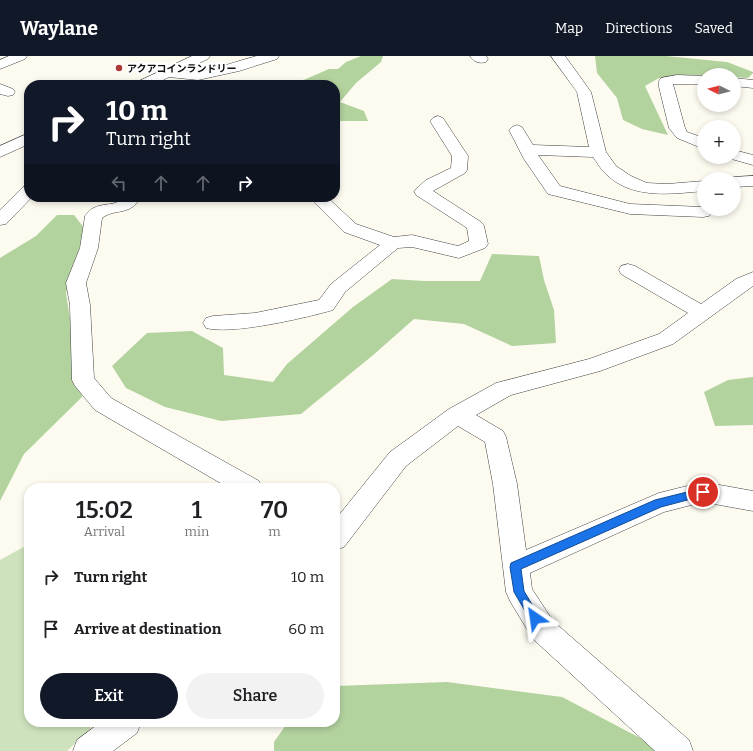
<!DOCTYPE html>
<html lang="en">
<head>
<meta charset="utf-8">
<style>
	:root { --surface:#fff; --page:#f2f2f2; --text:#202124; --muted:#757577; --accent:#111827 }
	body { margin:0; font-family:Bitter,"Noto Sans JP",serif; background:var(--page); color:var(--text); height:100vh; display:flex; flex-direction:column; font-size:15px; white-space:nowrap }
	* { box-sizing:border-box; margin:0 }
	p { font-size:13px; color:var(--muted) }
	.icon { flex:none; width:22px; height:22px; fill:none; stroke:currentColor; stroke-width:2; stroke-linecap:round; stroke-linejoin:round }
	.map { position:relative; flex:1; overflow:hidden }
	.sheet { position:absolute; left:24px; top:427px; width:316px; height:244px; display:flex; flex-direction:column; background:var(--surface); border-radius:16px; box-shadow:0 2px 6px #0003 }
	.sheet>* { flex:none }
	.guide { position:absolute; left:24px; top:24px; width:316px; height:122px; border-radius:16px; box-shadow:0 2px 6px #0003; background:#111827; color:#fff; overflow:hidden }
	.needle { width:26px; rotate:276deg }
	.fabs { position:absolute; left:697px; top:12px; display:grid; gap:8px }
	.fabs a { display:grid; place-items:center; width:44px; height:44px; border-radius:50%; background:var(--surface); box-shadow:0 2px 6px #0003; font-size:20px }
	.pin { position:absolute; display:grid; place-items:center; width:34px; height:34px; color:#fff; margin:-17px; border:2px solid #fff; border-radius:50%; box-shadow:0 1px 4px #0007 }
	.me { position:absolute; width:44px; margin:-22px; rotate:328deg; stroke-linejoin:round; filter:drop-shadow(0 0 3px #0008) }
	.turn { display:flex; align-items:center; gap:14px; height:84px; padding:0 16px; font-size:18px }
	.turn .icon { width:52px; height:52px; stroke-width:2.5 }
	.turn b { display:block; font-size:28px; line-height:34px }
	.lanes { display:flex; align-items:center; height:38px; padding:0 16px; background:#0003; justify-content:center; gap:20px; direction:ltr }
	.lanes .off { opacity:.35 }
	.eta { display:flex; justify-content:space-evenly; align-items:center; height:68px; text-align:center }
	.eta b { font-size:24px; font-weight:600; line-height:28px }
	.button { display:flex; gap:8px; margin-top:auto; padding:8px 16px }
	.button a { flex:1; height:46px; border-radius:24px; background:var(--accent); color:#fff; font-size:16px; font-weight:600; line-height:46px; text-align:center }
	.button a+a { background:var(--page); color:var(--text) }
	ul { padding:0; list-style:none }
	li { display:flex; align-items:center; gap:12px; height:52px; padding:0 16px }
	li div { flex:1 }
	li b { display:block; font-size:15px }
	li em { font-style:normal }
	header { display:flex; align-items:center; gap:24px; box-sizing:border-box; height:56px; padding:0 20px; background:var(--accent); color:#fff }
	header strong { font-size:19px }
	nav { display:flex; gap:22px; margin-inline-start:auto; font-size:14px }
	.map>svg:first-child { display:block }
	.green { fill:#cee3bd }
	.forest { fill:#b2d29e }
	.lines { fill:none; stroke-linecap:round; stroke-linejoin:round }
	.minor-casing { stroke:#404040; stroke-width:1 }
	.minor { fill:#fff; fill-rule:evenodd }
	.route { fill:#1a73e8; stroke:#114b97 }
	.poi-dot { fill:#ac3b37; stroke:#fff; stroke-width:1.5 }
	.labels { text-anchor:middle; stroke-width:4; stroke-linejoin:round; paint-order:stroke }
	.far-poi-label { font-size:10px; font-weight:bold; fill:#0d0d0d; stroke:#fff; text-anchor:start }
</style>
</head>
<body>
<header>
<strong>Waylane</strong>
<nav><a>Map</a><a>Directions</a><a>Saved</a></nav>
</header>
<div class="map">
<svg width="753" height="695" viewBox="0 0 753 695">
	<rect width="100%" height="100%" fill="#fdfbf0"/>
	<path class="green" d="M 29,488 L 29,666 L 97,666 L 67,695 L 0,695 L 0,504 Z"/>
	<g class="forest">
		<path d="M 361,0 L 383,0 L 381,6 L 356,27 L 340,46 L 364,55 L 368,65 L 335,65 L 335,29 L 292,29 L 329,13 L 338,13 L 346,6 Z"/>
		<path d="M 595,0 L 666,0 L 727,6 L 753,16 L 753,17 L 748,22 L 734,21 L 734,19 L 691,19 L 659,22 L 645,30 L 668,79 L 642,73 L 623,64 L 617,42 L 597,17 Z"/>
		<path d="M 57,159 L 74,159 L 85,173 L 66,237 L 82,341 L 24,398 L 0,445 L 0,202 L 36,180 Z"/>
		<path d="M 492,198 L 539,200 L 544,224 L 554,254 L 556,287 L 512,290 L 464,268 L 414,263 L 372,300 L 301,358 L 221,365 L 165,351 L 126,332 L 112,310 L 147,277 L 192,275 L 223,292 L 224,319 L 273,326 L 287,308 L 353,251 L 392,223 L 424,225 L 480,225 Z"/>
		<path d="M 753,321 L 753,369 L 715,370 L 704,336 L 728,324 Z"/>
		<path d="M 447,626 L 562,641 L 665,695 L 274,695 L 274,686 L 288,666 L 335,666 L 335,630 Z"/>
	</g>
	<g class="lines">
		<defs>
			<g id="minor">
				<path d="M 9,0 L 27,0 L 25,3 L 0,13 L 0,4 Z"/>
				<path d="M 192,0 L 210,0 L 208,3 L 184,14 C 210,17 232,6 257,0 C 264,0 272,0 279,0 L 277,3 L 239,15 L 198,24 L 169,21 L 153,29 L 135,29 L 137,26 Z"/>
				<path d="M 470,0 L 486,0 L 488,3 L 486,6 C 479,8 474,6 470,0 Z"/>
				<path d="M 551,0 L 565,0 L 591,36 L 606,96 L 616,110 L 631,120 L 647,127 L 667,128 L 704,125 L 704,135 C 670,138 630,144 604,116 C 600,112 597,106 593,101 L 538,99 L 560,130 L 630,148 L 703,151 L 704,153 L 710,153 L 712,156 L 709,160 L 703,161 L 630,158 L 548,138 L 524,103 L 509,74 L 512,71 L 517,69 L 522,71 L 533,89 L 589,91 L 577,36 Z"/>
				<path d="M 677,19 L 704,20 L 704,28 L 673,28 L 685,72 L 687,76 L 704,82 L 704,93 L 677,82 L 669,72 L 659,31 L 659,25 L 661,22 Z"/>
				<path d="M 734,22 L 753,24 L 753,32 L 734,30 Z"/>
				<path d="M 0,28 L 13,33 L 15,36 L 13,39 L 8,40 L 0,38 Z"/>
				<path d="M 438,60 L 443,62 L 468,100 L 467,114 L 465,117 L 433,135 L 481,166 L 484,170 L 488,188 L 485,192 L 459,202 L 412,191 L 398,192 L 345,236 L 333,254 C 305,262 232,279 206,272 L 203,267 L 206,262 L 213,260 L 255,257 L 319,244 L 331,228 L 380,189 L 344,176 L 309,141 L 327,141 L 356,168 L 394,181 L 412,179 L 458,190 L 469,185 L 467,172 L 416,139 L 414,135 L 426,124 L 451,112 L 452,100 L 430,65 L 433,62 Z"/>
				<path d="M 29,77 L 29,88 L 0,101 L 0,90 Z"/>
				<path d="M 734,94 L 753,99 L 753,109 L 728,102 L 727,101 L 734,101 Z"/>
				<path d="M 753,120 L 753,130 L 734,131 L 734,123 L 728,123 L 734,121 Z"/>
				<path d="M 29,130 L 29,141 L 32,141 L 6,168 L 0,169 L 0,154 L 23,131 Z"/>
				<path d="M 120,141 L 136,141 L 139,144 C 128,160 116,152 102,162 L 98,192 L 86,227 L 90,249 L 94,322 L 111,342 L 259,425 L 262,432 L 229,432 L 95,354 L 75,330 L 72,324 L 70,249 L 66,227 L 80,192 L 85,160 C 96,144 111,152 121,144 Z"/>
				<path d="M 628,208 L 635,210 L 701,248 L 736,223 L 753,216 L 753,230 L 673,288 L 600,315 L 511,339 L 476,359 L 503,375 L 506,381 L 517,428 L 526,494 L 659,437 L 703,426 L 753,435 L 753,455 L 703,446 L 664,456 L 530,517 L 532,533 L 553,565 L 689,684 L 693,695 L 655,695 L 533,583 L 510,545 L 506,536 L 493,428 L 485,386 L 458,370 L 406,410 L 344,491 L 335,494 L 335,464 L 390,396 L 449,353 L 496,327 L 589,303 L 659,278 L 688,257 L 621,218 L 619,214 L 621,210 Z"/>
				<path d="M 101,666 L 141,666 L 137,677 L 113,695 L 73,695 L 77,684 Z"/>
			</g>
		</defs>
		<use href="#minor" class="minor-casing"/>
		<use href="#minor" class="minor"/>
	</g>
	<path class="route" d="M 703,432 L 706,433 L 708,436 L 706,439 L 661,451 L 521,513 L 524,535 L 540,562 L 539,565 L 535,567 L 531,565 L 514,536 L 510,511 L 511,507 L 655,444 Z"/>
	<circle class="poi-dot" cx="119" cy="12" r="4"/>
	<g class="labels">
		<g class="far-poi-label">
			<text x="127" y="16">アクアコインランドリー</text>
		</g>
	</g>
</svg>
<div class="fabs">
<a><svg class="needle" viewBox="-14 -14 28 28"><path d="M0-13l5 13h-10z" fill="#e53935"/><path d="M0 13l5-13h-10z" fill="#757577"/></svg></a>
<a>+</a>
<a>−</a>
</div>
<div class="pin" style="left:703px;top:436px;background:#d93025"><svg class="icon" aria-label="arrive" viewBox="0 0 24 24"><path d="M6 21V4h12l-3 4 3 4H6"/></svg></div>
<svg class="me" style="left:535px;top:562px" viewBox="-20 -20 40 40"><path d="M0-17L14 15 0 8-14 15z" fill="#1a73e8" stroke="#fff" stroke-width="4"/></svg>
<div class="guide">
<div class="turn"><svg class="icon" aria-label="right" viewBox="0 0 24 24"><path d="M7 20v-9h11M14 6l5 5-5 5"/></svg><div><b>10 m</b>Turn right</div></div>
<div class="lanes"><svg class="icon off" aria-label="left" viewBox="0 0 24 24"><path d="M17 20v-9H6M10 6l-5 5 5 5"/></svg><svg class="icon off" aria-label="ahead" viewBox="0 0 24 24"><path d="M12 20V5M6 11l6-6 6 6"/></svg><svg class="icon off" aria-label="ahead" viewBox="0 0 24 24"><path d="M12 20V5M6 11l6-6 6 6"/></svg><svg class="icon" aria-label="right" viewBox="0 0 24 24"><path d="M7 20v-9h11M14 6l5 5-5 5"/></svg></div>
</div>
<section class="sheet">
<div class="eta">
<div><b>15:02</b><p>Arrival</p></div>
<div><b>1</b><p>min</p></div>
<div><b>70</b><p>m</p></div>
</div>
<ul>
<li><svg class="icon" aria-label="right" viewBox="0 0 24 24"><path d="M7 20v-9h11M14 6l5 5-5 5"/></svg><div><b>Turn right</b></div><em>10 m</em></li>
<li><svg class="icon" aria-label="arrive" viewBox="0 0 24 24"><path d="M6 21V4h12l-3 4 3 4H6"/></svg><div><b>Arrive at destination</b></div><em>60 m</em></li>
</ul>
<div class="button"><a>Exit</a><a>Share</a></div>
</section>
</div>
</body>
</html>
